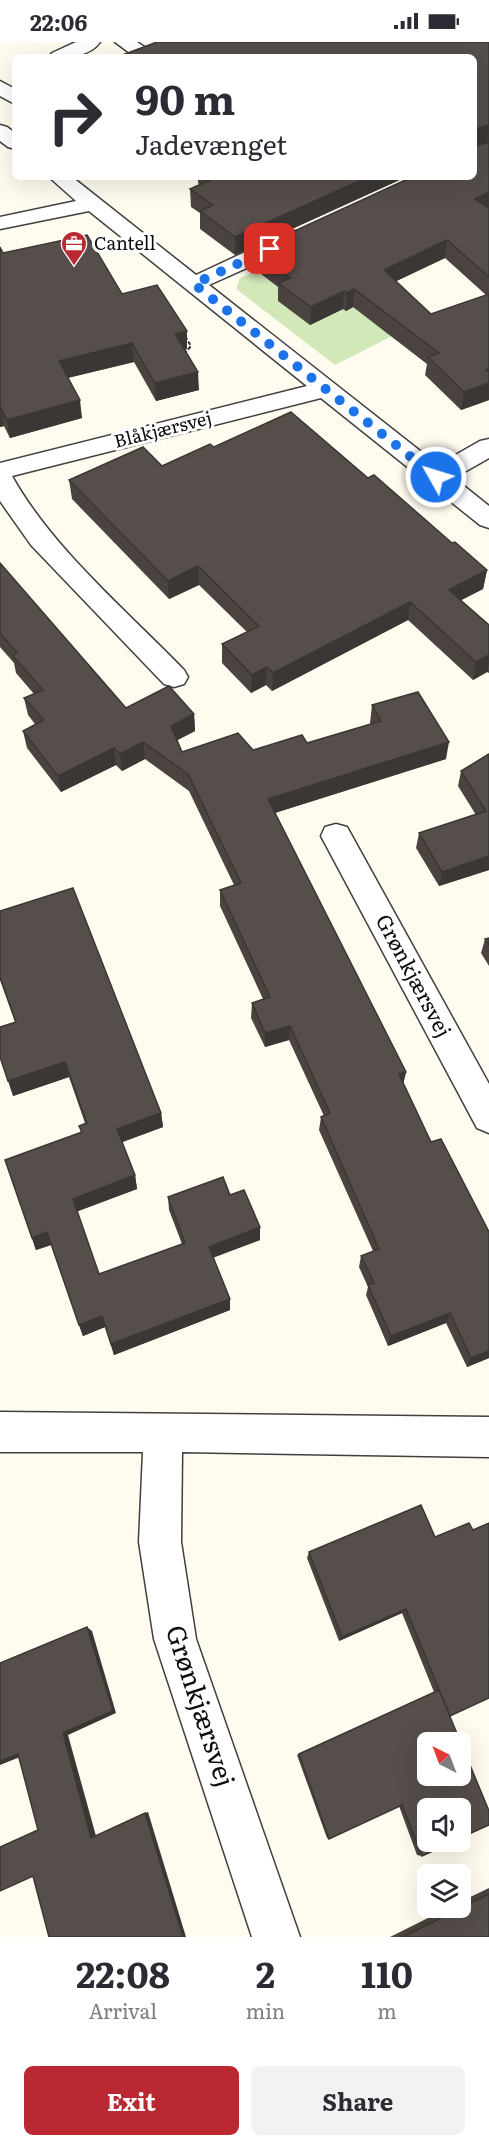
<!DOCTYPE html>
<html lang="en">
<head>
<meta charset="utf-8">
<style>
	:root { --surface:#fff; --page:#f2f2f3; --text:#2b2b33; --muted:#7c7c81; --accent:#ba2932 }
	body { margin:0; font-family:Literata,serif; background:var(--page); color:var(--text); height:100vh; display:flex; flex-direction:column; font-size:22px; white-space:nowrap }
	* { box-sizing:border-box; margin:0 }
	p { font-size:20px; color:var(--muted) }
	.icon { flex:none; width:33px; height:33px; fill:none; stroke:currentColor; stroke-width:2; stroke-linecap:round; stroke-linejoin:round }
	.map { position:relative; height:1895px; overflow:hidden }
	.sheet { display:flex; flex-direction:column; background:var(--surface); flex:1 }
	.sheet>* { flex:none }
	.guide { position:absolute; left:12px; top:12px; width:465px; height:126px; border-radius:9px; box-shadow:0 6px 24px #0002; background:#fff; color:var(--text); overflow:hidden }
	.needle { width:39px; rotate:318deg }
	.tools { position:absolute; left:417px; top:1690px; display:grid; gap:12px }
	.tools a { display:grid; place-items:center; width:54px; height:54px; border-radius:9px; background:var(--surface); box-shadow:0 6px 24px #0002; font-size:30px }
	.pin { position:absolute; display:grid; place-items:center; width:51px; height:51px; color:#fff; margin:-26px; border-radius:12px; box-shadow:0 3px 9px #0006 }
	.me { position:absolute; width:66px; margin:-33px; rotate:309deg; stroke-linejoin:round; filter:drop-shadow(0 0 4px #0008) }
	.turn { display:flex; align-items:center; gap:21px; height:126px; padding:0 24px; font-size:27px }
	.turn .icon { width:78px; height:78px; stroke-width:2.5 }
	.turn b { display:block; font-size:42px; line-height:51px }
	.eta { display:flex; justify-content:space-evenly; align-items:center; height:102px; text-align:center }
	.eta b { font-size:36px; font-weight:700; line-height:42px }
	.cta { display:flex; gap:12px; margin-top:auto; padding:12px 24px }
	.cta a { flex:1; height:69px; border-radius:9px; background:var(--accent); color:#fff; font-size:24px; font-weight:700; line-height:69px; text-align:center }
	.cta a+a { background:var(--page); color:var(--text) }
	.status { display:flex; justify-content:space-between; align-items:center; height:42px; padding:0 30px; background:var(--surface); direction:ltr }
	.status svg { height:16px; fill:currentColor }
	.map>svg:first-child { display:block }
	.green { fill:#d2e8b9 }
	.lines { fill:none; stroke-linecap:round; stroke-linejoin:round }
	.minor-casing { stroke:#404040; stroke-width:3 }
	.path { stroke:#2f2f2f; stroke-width:2; stroke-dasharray:4 2; stroke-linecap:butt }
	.minor { fill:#fff; fill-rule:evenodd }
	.wall { fill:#4a4340; fill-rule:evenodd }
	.shaded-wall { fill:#3c3734 }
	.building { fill:#564e4a; stroke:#3c3734; stroke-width:1.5; fill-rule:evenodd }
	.route { stroke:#1a73e8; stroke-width:10; stroke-dasharray:0 18 }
	.labels { text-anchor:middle; stroke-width:6; stroke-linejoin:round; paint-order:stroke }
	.far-poi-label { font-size:18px; fill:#0d0d0d; stroke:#fff; text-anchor:start }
	.far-street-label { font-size:18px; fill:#0d0d0d; stroke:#fff }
	.street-label { font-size:21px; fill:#0d0d0d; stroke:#fff }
	.near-street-label { font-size:26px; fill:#0d0d0d; stroke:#fff }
</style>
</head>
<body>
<div class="status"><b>22:06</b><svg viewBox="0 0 49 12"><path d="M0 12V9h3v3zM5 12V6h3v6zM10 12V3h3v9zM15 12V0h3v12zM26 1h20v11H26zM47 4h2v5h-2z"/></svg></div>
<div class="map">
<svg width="489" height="1895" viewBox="0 0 489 1895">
	<rect width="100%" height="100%" fill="#fffbee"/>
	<path class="green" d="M 256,229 L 290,254 L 344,260 L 404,288 L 335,323 L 236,247 L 240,236 Z"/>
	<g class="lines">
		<defs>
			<g id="minor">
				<path d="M 76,0 L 100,0 C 89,16 66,15 49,15 L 52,11 Z"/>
				<path d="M 115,0 L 137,0 L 159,15 L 135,15 Z"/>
				<path d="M 0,39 L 15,47 L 15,62 L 0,54 Z"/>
				<path d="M 0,83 L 7,85 L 15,91 L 15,107 L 8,105 L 0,99 Z"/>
				<path d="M 49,135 L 72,135 L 196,233 L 286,191 L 294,189 L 302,191 L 305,196 L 302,201 L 209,243 L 438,423 L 480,399 L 489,397 L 489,416 L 454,436 L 489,464 L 489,486 L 480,483 L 321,356 L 12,434 C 52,506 126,568 184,628 L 188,635 L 184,642 L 174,645 L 164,642 L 31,503 L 0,459 L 0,421 L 307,344 L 89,169 L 0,187 L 0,175 L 76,159 Z"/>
				<path d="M 336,782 L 347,785 L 489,1042 L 489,1091 L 477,1086 L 321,794 L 325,785 Z"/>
				<path d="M 0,1370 L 489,1375 L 489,1415 L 182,1410 L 181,1500 L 196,1597 L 300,1895 L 252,1895 L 154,1597 L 139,1500 L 143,1410 L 0,1410 Z"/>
			</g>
		</defs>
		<use href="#minor" class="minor-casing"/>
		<path class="path" d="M 184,312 L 191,304 L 185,294"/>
		<use href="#minor" class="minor"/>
	</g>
	<g class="wall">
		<path d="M 474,15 L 489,100 L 489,358 L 461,368 L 425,333 L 427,322 L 353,265 L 346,269 L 343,267 L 310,283 L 278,259 L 278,245 L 253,226 L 253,208 L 474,135 ZM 445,216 L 486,253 L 431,272 L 396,239 Z"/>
		<path d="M 198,135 L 406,135 L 235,213 L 200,187 L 200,171 L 191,165 L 190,147 L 200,143 L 198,141 Z"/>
		<path d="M 0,205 L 3,211 L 122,252 L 187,307 L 185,308 L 199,348 L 156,359 L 134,320 L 68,336 L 82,376 L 10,396 L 4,384 L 0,385 Z"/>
		<path d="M 214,405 L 368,436 L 487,528 L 483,547 L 461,558 L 489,583 L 489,631 L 487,630 L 473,638 L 408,578 L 272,649 L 266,643 L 251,651 L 222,621 L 222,602 L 247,590 L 199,543 L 169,557 L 72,457 L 69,438 L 162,424 Z"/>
		<path d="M 0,521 L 126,666 L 194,672 L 195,689 L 177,698 L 182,710 L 253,708 L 307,701 L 371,682 L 370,681 L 372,663 L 446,717 L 275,771 L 406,1030 L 403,1042 L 489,1316 L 467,1325 L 446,1281 L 388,1304 L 366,1253 L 368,1245 L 359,1225 L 361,1214 L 373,1209 L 319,1088 L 321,1075 L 324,1074 L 289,998 L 265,1005 L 251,976 L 252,961 L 263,957 L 220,864 L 220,848 L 234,843 L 189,749 L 145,717 L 122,729 L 116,723 L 61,750 L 27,706 L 23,689 L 35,682 L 28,673 L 24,656 L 34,652 L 16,631 L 14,621 L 0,605 Z"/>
		<path d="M 489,712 L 489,828 L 439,844 L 416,806 L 419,791 L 476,773 L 458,744 L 461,729 Z"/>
		<path d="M 0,869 L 161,1071 L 163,1085 L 122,1100 L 135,1133 L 137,1147 L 77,1169 L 99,1232 L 182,1202 L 169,1168 L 168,1155 L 230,1153 L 260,1185 L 260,1198 L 213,1215 L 230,1268 L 114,1313 L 105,1285 L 83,1294 L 51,1203 L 36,1208 L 32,1196 L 81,1091 L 79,1084 L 85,1081 L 69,1035 L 13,1054 L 15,980 L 0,938 Z"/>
		<path d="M 489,896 L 489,924 L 481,911 L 485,897 Z"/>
		<path d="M 435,1495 L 488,1590 L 450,1675 L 422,1814 L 417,1813 L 399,1764 L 329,1797 L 327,1796 L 297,1713 L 434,1650 L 402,1571 L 339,1599 L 307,1516 L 309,1510 Z"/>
		<path d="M 489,1846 L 489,1895 L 390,1895 L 448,1866 L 460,1866 L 460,1860 Z"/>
	</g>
	<g class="shaded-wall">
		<path d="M 489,83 L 489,100 L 474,104 L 475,87 Z"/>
		<path d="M 368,135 L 406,135 L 235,213 L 235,195 Z"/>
		<path d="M 489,150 L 489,167 L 475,157 Z"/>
		<path d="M 447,198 L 445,216 L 382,246 L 384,228 Z"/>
		<path d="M 354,247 L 353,265 L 346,269 L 347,251 Z"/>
		<path d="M 344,249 L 343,267 L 310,283 L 311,265 Z"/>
		<path d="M 187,289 L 187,307 L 176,310 L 175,292 Z"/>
		<path d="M 132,301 L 134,320 L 62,337 L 59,319 Z"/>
		<path d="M 489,327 L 489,358 L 461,368 L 464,350 L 486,328 Z"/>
		<path d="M 198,330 L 199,348 L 156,359 L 155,341 Z"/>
		<path d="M 80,358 L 82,376 L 10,396 L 7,378 Z"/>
		<path d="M 0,366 L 1,366 L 4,384 L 0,385 Z"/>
		<path d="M 198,524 L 199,543 L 169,557 L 168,539 Z"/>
		<path d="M 487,528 L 483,547 L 446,566 L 449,548 Z"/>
		<path d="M 410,560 L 408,578 L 272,649 L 273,631 Z"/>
		<path d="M 489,613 L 489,621 L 487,630 L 473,638 L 476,620 Z"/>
		<path d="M 267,625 L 266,643 L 251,651 L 252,633 Z"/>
		<path d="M 194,672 L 195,689 L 172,701 L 171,684 Z"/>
		<path d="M 143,700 L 145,717 L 122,729 L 120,712 Z"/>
		<path d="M 449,700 L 446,717 L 268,773 L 268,757 Z"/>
		<path d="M 114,706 L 116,723 L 61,750 L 58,734 Z"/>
		<path d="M 489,814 L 489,828 L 439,844 L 442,830 Z"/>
		<path d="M 290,984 L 289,998 L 265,1005 L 265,991 Z"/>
		<path d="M 65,1020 L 69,1035 L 13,1054 L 8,1039 Z"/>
		<path d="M 406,1030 L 403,1043 L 399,1032 Z"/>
		<path d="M 161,1071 L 163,1085 L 120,1101 L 117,1087 Z"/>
		<path d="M 135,1133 L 137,1147 L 76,1170 L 73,1157 Z"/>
		<path d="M 260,1185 L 260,1198 L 210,1217 L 209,1205 Z"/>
		<path d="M 47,1190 L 51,1203 L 36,1208 L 32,1196 Z"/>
		<path d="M 230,1257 L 230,1268 L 114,1313 L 111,1302 Z"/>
		<path d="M 450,1271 L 446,1281 L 388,1304 L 391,1294 Z"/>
		<path d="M 102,1274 L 105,1285 L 83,1294 L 79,1283 Z"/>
		<path d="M 489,1309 L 489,1316 L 467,1325 L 471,1316 Z"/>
		<path d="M 406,1567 L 402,1571 L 339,1599 L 342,1595 Z"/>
		<path d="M 87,1585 L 92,1589 L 116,1671 L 68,1693 L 96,1794 L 91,1796 L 63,1691 Z"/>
		<path d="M 18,1712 L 25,1713 L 0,1723 L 0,1719 Z"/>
		<path d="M 148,1770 L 186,1895 L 183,1895 L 145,1771 Z"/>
	</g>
	<g class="building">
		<path d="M 157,0 L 489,0 L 489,83 L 475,87 L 475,104 L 489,100 L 489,150 L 475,157 L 489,166 L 489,235 L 447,198 L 384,228 L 431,272 L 489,252 L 489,327 L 486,328 L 489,330 L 489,341 L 464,350 L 428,315 L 439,311 L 354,247 L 347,251 L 344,249 L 311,265 L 278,241 L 290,236 L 253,208 L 412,135 L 474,135 L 474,15 L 117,15 Z"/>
		<path d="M 214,135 L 368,135 L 235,195 L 200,169 L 213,163 L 190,147 L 215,136 Z"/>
		<path d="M 87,193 L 122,252 L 157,243 L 187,289 L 175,292 L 198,330 L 155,341 L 132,301 L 59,319 L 80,358 L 7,378 L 1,366 L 0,366 L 0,205 L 3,211 Z"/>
		<path d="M 291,370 L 368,436 L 374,433 L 452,501 L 455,500 L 487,528 L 449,548 L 489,583 L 489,613 L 476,620 L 410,560 L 273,631 L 267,625 L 252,633 L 222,602 L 259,584 L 198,524 L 168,539 L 69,438 L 143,405 L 162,424 L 210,402 L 214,405 Z"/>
		<path d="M 0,521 L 126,666 L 169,644 L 194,672 L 171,684 L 182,710 L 238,691 L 253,708 L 302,693 L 307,701 L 381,679 L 372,663 L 418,650 L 449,700 L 268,757 L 406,1030 L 399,1032 L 431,1100 L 441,1097 L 489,1190 L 489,1309 L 471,1316 L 450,1271 L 391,1294 L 368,1243 L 374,1241 L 361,1214 L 379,1207 L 321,1075 L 330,1071 L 290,984 L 265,991 L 252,961 L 270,955 L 220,848 L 241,841 L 188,732 L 143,700 L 120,712 L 114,706 L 58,734 L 23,689 L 44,678 L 24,656 L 43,648 L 13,614 L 17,611 L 0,591 Z"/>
		<path d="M 489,712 L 489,814 L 442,830 L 419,791 L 486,769 L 461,729 Z"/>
		<path d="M 73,846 L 161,1071 L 117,1087 L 135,1133 L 73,1157 L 99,1232 L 185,1201 L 168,1155 L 223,1135 L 230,1153 L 244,1148 L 260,1185 L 209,1205 L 230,1257 L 111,1302 L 102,1274 L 79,1283 L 47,1190 L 32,1196 L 5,1118 L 82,1090 L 79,1084 L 87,1081 L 65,1020 L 8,1039 L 0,1015 L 0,985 L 16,980 L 0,935 L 0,869 Z"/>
		<path d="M 489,896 L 489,903 L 485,897 Z"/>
		<path d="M 421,1463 L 435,1495 L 469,1481 L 473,1488 L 489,1481 L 489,1589 L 488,1590 L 489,1592 L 489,1656 L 450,1674 L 406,1567 L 342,1595 L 309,1510 Z"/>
		<path d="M 87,1585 L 113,1669 L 63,1691 L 91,1796 L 145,1771 L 183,1895 L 49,1895 L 33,1834 L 0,1849 L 0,1805 L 38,1788 L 18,1712 L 0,1719 L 0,1621 Z"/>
		<path d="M 439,1648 L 489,1769 L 489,1783 L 460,1796 L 460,1767 L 428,1767 L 428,1800 L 453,1800 L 422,1814 L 402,1763 L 329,1797 L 299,1712 ZM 428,1701 L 460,1701 L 460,1734 L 428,1734 Z"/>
		<path d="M 489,1852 L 489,1895 L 403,1895 Z"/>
	</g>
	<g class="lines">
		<path class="route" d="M 270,207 L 194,242 L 436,435"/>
	</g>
	<defs>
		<symbol id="office-pin" viewBox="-11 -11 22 30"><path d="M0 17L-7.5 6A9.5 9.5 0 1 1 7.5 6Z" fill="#ba2932" stroke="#fff"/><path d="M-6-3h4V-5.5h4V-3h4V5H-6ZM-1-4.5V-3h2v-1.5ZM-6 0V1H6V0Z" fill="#fff"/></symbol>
	</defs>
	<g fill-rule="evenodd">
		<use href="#office-pin" x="59" y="187" width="30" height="40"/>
	</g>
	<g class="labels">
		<g class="far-poi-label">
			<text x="94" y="208">Cantell</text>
		</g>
		<g class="far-street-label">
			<text transform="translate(163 388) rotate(-14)" y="6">Blåkjærsvej</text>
		</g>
		<g class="street-label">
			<text transform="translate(413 934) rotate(62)" y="7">Grønkjærsvej</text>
		</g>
		<g class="near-street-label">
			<text transform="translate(200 1664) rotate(72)" y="9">Grønkjærsvej</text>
		</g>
	</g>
</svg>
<div class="tools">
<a><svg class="needle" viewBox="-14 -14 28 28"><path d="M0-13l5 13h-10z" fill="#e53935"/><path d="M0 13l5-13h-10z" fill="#7c7c81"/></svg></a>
<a><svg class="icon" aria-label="sound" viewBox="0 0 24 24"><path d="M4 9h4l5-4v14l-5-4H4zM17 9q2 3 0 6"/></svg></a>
<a><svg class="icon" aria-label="layers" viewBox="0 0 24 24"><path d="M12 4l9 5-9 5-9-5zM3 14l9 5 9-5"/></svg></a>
</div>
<div class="pin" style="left:270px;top:207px;background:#d93025"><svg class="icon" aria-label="arrive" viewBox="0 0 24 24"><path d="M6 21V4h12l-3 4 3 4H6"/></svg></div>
<svg class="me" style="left:436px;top:435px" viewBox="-20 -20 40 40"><circle r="17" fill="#1a73e8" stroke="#fff" stroke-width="3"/><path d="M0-11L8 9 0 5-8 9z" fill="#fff"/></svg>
<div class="guide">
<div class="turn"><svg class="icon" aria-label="right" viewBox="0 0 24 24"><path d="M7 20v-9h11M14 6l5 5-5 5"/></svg><div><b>90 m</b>Jadevænget</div></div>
</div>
</div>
<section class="sheet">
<div class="eta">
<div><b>22:08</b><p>Arrival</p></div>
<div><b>2</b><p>min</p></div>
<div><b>110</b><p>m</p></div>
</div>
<div class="cta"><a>Exit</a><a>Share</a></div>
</section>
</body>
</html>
